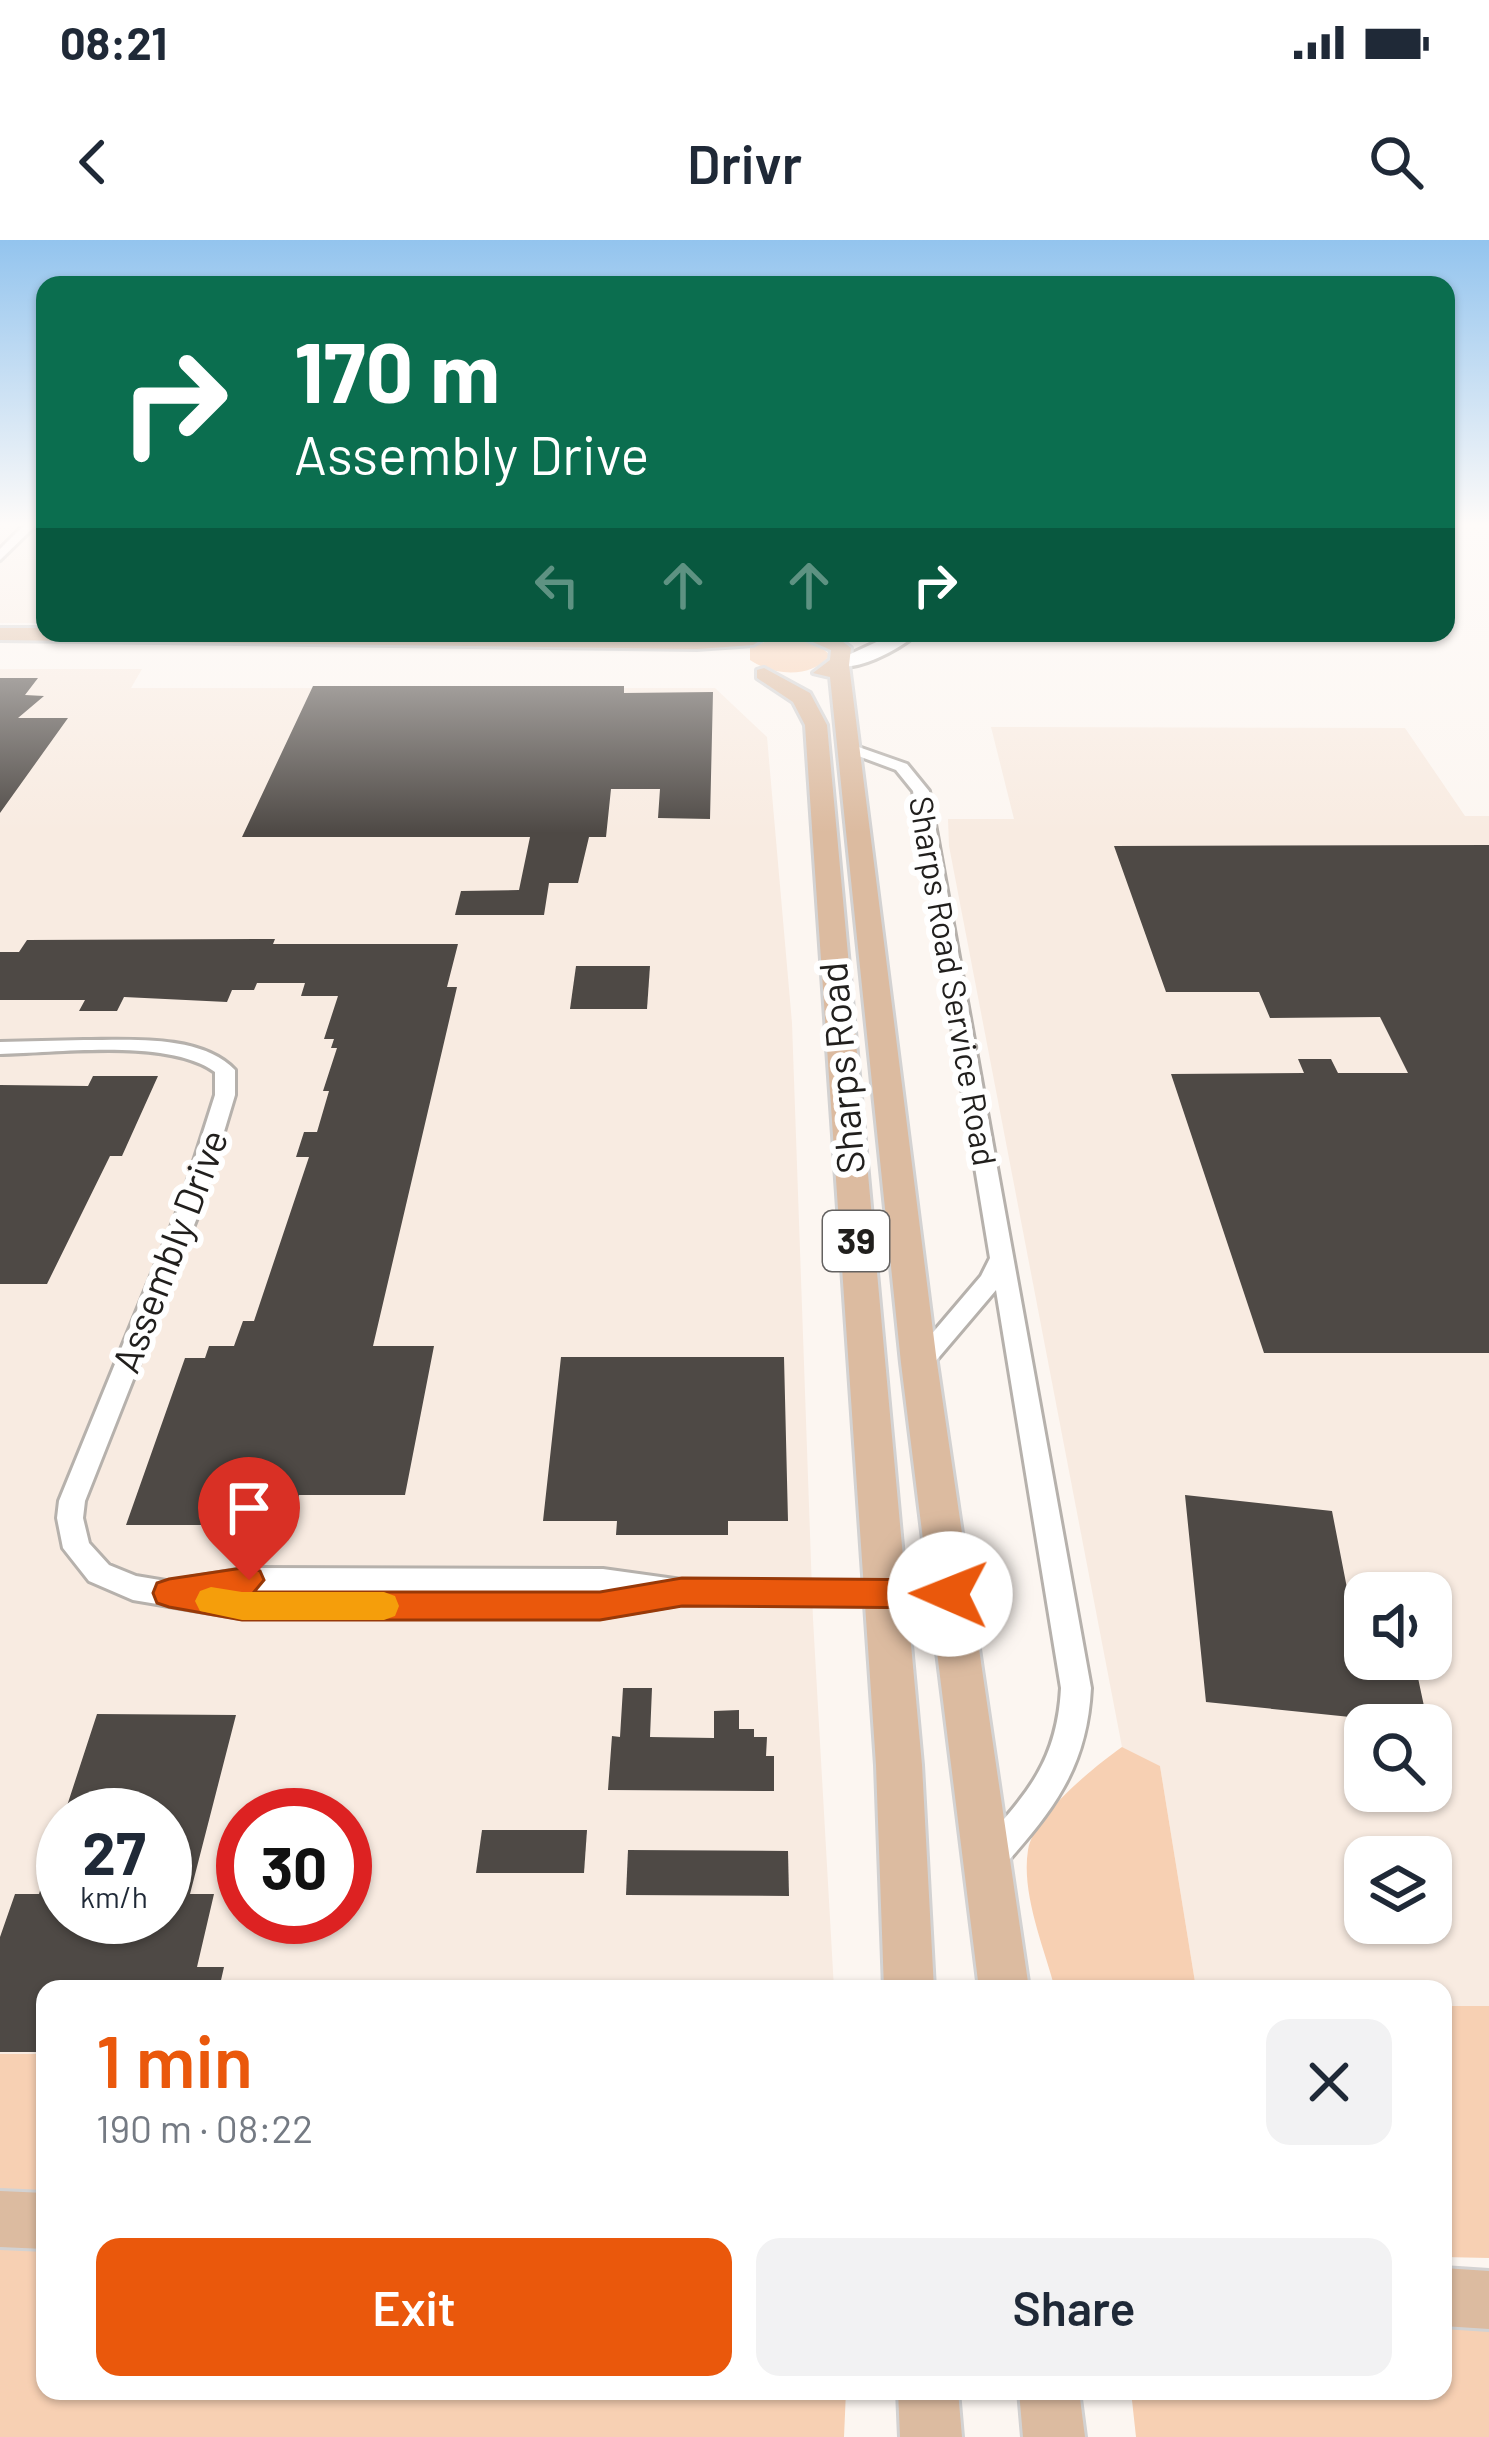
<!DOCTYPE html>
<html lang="en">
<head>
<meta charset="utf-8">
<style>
	:root { --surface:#fff; --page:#f2f2f3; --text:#1f2937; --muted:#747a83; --accent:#ea580c }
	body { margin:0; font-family:Barlow,sans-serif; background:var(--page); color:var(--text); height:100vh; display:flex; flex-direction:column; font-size:45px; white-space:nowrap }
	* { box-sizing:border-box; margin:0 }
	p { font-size:39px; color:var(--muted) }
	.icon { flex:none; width:66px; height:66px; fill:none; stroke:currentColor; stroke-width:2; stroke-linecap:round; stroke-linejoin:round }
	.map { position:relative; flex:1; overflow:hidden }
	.details { position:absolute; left:36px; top:1740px; width:1416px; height:420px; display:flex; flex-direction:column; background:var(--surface); border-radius:24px; box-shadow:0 3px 9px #0004 }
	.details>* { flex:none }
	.banner { position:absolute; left:36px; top:36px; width:1419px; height:366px; border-radius:24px; box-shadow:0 3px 9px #0004; background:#0b6e4f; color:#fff; overflow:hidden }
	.tools { position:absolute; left:1344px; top:1332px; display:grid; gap:24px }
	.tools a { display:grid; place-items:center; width:108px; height:108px; border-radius:24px; background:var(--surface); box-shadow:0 3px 9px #0004; font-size:60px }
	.speed { position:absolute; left:36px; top:1548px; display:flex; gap:24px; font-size:60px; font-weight:700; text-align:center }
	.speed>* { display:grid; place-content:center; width:156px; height:156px; border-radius:50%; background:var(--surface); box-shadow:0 3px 9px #0004; line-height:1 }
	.speed small { font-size:30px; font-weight:400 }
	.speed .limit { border:18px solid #d22; background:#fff; color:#111 }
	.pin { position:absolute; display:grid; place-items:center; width:102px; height:102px; color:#fff; margin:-123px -51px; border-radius:50% 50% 50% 0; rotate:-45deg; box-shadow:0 0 12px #0007 }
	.pin .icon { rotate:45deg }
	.me { position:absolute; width:132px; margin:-66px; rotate:271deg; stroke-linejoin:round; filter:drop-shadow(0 0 9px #0008) }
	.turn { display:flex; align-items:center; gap:42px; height:252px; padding:0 60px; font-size:54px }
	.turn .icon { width:156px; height:156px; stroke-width:2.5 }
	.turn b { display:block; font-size:84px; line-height:102px }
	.lanes { display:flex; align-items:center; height:114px; padding:0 60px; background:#0003; justify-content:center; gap:60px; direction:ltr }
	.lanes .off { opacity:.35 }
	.round { display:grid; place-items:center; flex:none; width:126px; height:126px; border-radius:24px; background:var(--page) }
	.overview { display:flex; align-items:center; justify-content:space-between; height:204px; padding:0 60px }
	h1 { font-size:72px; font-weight:600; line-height:90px; color:var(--accent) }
	.primary-button { display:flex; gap:24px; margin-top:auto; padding:24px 60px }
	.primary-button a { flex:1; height:138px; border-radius:24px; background:var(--accent); color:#fff; font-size:48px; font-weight:600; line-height:138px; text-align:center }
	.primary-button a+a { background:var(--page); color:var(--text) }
	.status { display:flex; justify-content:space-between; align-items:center; height:84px; padding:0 60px; background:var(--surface); direction:ltr }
	.status svg { height:33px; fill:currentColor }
	header { display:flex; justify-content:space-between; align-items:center; height:156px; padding:0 60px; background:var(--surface); font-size:54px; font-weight:600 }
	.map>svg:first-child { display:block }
	.built { fill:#f8ebe1; fill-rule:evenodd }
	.green { fill:#f7d0b3 }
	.building { fill:#4e4945 }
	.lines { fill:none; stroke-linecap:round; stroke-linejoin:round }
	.street-casing { stroke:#b6b1ac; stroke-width:6 }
	.secondary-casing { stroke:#b6b1ac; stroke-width:6 }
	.primary-casing { stroke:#d3d2d2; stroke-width:6 }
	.street { fill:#fff; fill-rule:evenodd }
	.secondary { fill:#fff; fill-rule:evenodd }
	.primary { fill:#dcbba0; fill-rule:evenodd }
	.route { fill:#ea580c; stroke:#983908; stroke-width:3 }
	.slow { fill:#f59e0b }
	.labels { text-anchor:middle; stroke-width:12; stroke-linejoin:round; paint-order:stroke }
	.far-street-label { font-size:33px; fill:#211f1d; stroke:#fff }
	.shield { fill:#fff; stroke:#646261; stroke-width:3 }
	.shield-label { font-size:36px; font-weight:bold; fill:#211f1d }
	.street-label { font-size:39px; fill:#211f1d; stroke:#fff }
</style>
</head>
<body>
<div class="status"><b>08:21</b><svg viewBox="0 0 49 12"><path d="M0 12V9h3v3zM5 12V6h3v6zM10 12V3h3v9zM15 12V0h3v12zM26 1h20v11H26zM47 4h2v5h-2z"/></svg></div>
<header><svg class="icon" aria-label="back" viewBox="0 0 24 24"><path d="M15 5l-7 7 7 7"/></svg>Drivr<svg class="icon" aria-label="search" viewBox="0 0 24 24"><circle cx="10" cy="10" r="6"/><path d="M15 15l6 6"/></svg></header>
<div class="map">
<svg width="1489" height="2197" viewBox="0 0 1489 2197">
	<rect width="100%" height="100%" fill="#fcf6f1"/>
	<g class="built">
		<rect x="0" y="286" width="45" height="97"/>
		<path d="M 0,429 L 142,429 L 131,448 L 715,448 L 767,497 L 792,783 L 813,1379 L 834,1749 L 45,1749 L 45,1814 L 0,1814 ZM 63,1575 L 165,1575 L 165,1677 L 63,1677 ZM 243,1575 L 345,1575 L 345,1677 L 243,1677 Z"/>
		<path d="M 991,487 L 1405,488 L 1465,576 L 1489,576 L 1489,1766 L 1443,1766 L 1443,1749 L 1263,1749 L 1195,1742 L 1160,1526 L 1122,1507 L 949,606 L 948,579 L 1014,579 ZM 1365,1353 L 1431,1353 L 1431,1419 L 1365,1419 ZM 1365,1485 L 1431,1485 L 1431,1551 L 1365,1551 ZM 1365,1617 L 1431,1617 L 1431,1683 L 1365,1683 Z"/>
	</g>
	<g class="green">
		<path d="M 777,397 L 814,401 L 830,415 C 812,439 773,436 750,420 L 750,408 Z"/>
		<path d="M 1122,1507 L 1160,1526 L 1195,1742 L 1263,1749 L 1055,1749 C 1044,1707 1021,1654 1028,1610 C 1034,1575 1094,1527 1122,1507 Z"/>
		<path d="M 1443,1766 L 1489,1766 L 1489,2018 L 1443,2017 Z"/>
		<path d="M 0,1814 L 45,1814 L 45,2151 L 846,2151 L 844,2197 L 0,2197 Z"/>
		<path d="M 1443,2085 L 1489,2086 L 1489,2197 L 1136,2197 L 1131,2151 L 1443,2151 Z"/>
	</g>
	<g class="building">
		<path d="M 0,438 L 38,438 L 25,455 L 44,456 L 18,478 L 68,478 L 0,573 Z"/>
		<path d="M 313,446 L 624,446 L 624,453 L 713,452 L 710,579 L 658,578 L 660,549 L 611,549 L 606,597 L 589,597 L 578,643 L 549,643 L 544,675 L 455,675 L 461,651 L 519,650 L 530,597 L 242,597 Z"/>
		<path d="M 1489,605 L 1489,1113 L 1264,1113 L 1171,834 L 1304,833 L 1298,819 L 1331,819 L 1338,833 L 1408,833 L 1380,777 L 1270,778 L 1259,752 L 1166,752 L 1114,606 Z"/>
		<path d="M 275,699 L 273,704 L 458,704 L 447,747 L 457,747 L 373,1106 L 434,1106 L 405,1255 L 299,1255 L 291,1285 L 126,1285 L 185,1118 L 205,1118 L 209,1106 L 234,1106 L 243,1081 L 254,1081 L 309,917 L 296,917 L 304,892 L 317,892 L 329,851 L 323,851 L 337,808 L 331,808 L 334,799 L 324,799 L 338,756 L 301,756 L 305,743 L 257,743 L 254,750 L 232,750 L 227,762 L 124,757 L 117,771 L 79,771 L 85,760 L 0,760 L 0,712 L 19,712 L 27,700 Z"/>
		<path d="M 576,726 L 650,726 L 647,769 L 570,769 Z"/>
		<path d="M 93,836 L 158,836 L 122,916 L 110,916 L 47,1044 L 0,1044 L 0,845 L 88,846 Z"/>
		<path d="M 561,1117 L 784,1117 L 788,1281 L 728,1281 L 728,1295 L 616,1295 L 617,1281 L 543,1281 Z"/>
		<path d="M 1185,1255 L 1332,1271 L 1353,1379 L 1365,1380 L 1365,1419 L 1414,1419 L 1428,1485 L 1206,1462 Z"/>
		<path d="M 623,1448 L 652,1448 L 650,1497 L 714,1498 L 714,1471 L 739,1470 L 739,1489 L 754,1489 L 754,1497 L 767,1497 L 766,1516 L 774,1516 L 774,1551 L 608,1550 L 612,1496 L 620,1497 Z"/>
		<path d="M 97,1474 L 236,1475 L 190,1654 L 214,1654 L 197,1727 L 224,1727 L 219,1749 L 45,1749 L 45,1812 L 0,1812 L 0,1697 L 15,1654 L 39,1654 L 58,1593 L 63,1593 L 63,1677 L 165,1677 L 165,1575 L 64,1575 Z"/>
		<path d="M 482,1590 L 587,1590 L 584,1633 L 476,1633 Z"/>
		<path d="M 628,1610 L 788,1611 L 789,1656 L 626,1655 Z"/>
	</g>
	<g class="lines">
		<defs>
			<g id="street">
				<path d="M 23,286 L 35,286 L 0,320 L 0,309 Z"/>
				<path d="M 850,504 L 907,524 L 929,551 L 1091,1448 C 1087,1529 1052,1572 1000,1630 L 989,1635 L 978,1630 L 973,1619 L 978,1608 C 1026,1555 1057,1523 1061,1448 L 996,1050 L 928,1130 L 910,1130 L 907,1123 L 981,1036 L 990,1018 L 913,551 L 896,530 L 845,511 L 843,508 Z"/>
				<path d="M 84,800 C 130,800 201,794 235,830 L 235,855 L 202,965 L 85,1261 L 83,1278 L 89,1303 L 109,1325 L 136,1336 L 178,1343 L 189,1338 L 249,1328 L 603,1329 L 682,1340 L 950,1342 L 960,1345 L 964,1354 L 960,1363 L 950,1366 L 682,1364 L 600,1378 L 241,1378 L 133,1360 L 89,1341 L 63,1308 L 57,1278 L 59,1261 L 180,965 L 215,855 L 215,832 C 168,798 58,813 0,814 L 0,802 ZM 249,1352 L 603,1353 L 240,1354 Z"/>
			</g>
			<g id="secondary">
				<path d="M 796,393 L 820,393 L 811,398 Z"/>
				<path d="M 896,393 L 918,393 C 900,409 852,436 831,423 Z"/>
			</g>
			<g id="primary">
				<path d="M 0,388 L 45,388 L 45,393 L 697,397 L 753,393 L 763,399 L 753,405 L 697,409 L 0,400 Z"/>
				<path d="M 792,393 L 834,395 L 851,408 L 849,425 L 937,1123 L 1029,1749 L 979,1749 L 901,1123 L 830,437 L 813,433 L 830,420 L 831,410 Z"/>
				<path d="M 764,428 L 810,453 L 827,485 L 922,1525 L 934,1749 L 884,1749 L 876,1525 L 805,485 L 793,462 L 757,438 L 757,430 Z"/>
				<path d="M 0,1951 L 45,1953 L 45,2009 L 0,2007 Z"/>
				<path d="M 1443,2028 L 1489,2031 L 1489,2089 L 1443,2086 Z"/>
				<path d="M 898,2151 L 958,2151 L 962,2197 L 900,2197 Z"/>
				<path d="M 1019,2151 L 1079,2151 L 1085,2197 L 1023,2197 Z"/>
			</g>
		</defs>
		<use href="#street" class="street-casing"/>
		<use href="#secondary" class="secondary-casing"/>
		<use href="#primary" class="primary-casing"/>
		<use href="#street" class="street"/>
		<use href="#secondary" class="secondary"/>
		<use href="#primary" class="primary"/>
	</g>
	<linearGradient id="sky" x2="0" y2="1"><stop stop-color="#93c4ee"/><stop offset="0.48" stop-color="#fefbf9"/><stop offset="1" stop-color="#fefbf9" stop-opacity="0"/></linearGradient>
	<rect width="1489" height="593" fill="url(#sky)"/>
	<path class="route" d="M 249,1327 L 260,1331 L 264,1340 L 254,1352 L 600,1352 L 682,1338 L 950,1340 L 962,1344 L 966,1354 L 962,1364 L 950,1368 L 682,1366 L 600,1380 L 242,1380 L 169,1367 L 157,1363 L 153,1353 L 157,1343 L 169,1339 Z"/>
	<path class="slow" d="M 211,1347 L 242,1352 L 384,1352 L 395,1356 L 399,1366 L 395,1376 L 384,1380 L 242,1380 L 200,1371 L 195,1361 L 200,1351 Z"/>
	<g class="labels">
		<g class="far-street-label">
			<text transform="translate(953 741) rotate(80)" y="12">Sharps Road Service Road</text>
		</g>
		<rect class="shield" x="823" y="971" width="66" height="60" rx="9"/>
		<g class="shield-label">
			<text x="856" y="1014">39</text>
		</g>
		<g class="street-label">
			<text transform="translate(842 828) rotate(-95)" y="14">Sharps Road</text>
			<text transform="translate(170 1011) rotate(-69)" y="14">Assembly Drive</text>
		</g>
	</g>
</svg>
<div class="tools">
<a><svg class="icon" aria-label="sound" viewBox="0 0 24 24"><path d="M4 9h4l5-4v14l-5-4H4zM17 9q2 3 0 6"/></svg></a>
<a><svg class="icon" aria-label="search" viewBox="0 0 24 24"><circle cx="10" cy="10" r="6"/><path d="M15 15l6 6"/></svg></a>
<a><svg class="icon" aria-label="layers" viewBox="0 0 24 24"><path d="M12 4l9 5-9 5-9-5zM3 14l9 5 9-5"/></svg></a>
</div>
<div class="speed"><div>27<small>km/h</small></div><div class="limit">30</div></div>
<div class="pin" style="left:249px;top:1340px;background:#d93025"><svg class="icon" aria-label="arrive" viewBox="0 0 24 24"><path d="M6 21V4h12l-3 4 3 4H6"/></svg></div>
<svg class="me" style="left:950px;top:1354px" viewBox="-20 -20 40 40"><circle r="19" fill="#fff"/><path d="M0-13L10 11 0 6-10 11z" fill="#ea580c"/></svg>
<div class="banner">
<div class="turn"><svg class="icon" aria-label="right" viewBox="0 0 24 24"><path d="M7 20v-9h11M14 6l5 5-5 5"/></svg><div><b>170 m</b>Assembly Drive</div></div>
<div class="lanes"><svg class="icon off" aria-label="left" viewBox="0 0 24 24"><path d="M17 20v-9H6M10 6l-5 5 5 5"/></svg><svg class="icon off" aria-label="ahead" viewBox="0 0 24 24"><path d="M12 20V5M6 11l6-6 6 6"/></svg><svg class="icon off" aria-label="ahead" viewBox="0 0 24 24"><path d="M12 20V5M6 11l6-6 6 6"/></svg><svg class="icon" aria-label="right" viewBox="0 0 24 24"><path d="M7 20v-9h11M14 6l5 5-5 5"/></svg></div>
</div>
<section class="details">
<div class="overview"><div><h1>1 min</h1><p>190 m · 08:22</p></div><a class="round"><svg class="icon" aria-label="close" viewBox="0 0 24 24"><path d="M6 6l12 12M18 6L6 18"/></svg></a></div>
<div class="primary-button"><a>Exit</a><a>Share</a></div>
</section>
</div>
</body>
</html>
